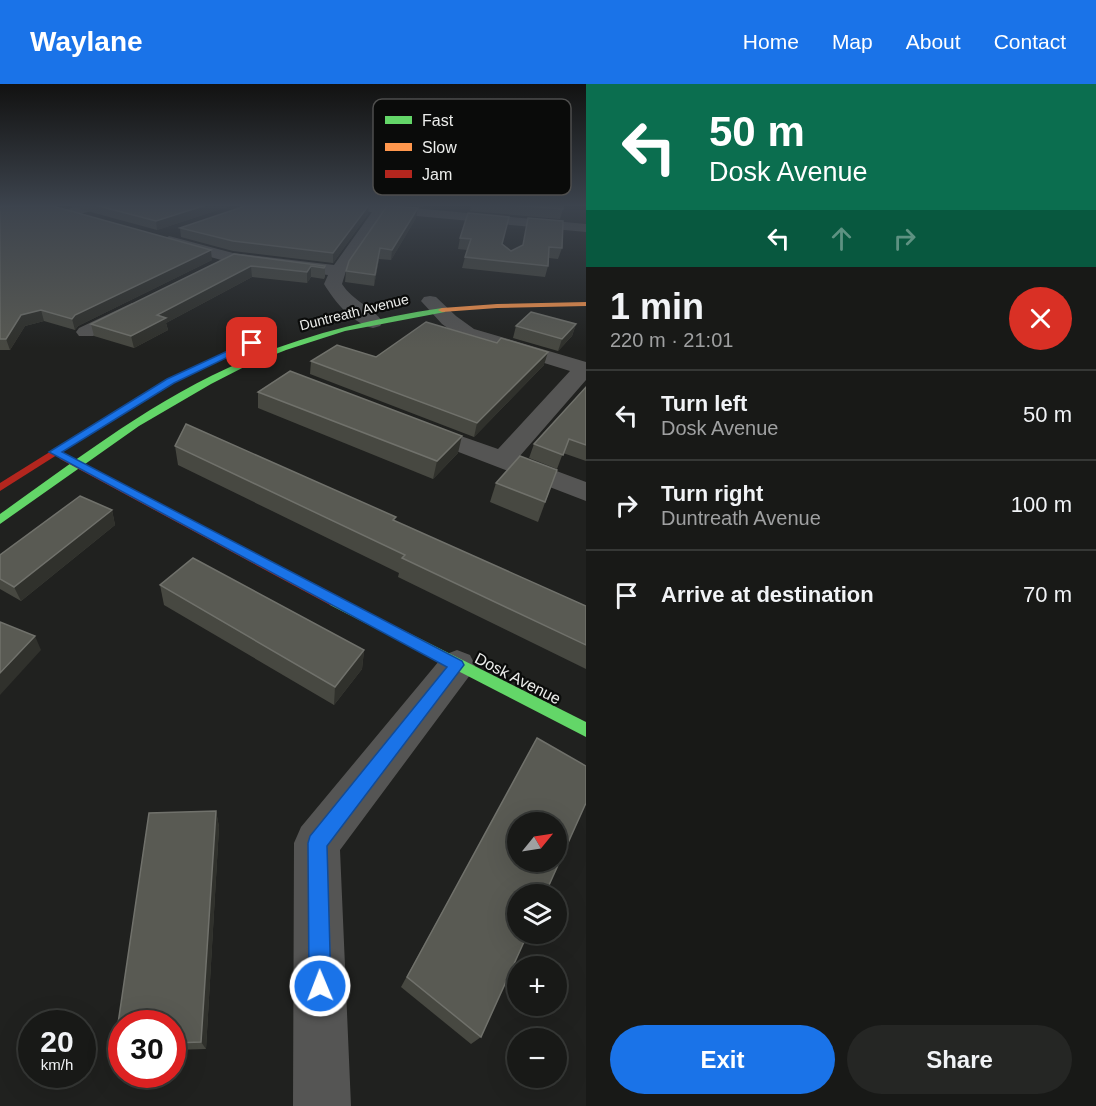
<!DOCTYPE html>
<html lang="en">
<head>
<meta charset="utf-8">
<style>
	:root { --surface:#181917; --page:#252624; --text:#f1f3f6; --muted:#9fa0a1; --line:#363836; --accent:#1a73e8 }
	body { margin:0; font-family:Helvetica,sans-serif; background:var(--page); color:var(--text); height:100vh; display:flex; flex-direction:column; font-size:22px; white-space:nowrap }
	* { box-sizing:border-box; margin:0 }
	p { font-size:20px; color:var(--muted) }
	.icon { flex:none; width:33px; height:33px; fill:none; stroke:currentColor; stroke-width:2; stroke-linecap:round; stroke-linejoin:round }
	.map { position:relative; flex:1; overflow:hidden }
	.panel { display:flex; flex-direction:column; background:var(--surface); width:510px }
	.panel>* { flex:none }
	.banner { background:#0b6e4f; color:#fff; overflow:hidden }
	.needle { width:39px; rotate:60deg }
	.buttons { position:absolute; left:507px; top:728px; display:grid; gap:12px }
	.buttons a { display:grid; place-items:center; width:60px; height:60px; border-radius:50%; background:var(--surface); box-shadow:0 6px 24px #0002,0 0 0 2px var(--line); font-size:30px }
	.speed { position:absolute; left:18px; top:926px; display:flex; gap:12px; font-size:30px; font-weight:700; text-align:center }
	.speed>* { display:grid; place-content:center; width:78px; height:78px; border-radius:50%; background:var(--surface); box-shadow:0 6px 24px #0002,0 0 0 2px var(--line); line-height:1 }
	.speed small { font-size:15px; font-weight:400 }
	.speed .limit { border:9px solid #d22; background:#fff; color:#111 }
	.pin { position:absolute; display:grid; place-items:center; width:51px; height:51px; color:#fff; margin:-26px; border-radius:12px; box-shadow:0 3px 9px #0006 }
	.me { position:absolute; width:66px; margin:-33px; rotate:359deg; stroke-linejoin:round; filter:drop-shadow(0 0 4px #0008) }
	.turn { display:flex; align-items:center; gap:21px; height:126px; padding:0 24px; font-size:27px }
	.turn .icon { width:78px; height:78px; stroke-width:2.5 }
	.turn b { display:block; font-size:42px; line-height:51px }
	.lanes { display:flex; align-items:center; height:57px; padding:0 24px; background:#0003; justify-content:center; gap:30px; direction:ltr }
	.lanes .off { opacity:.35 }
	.round { display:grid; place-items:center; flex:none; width:63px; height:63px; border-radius:32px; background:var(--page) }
	.summary { display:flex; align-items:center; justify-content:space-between; height:102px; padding:0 24px }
	h1 { font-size:36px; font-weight:700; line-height:45px }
	.primary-button { display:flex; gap:12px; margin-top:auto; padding:12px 24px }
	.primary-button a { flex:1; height:69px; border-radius:36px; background:var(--accent); color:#fff; font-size:24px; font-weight:700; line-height:69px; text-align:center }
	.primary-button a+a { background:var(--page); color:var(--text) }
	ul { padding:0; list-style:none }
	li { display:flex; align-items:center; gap:18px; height:90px; padding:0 24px; border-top:2px solid var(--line) }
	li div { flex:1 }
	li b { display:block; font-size:22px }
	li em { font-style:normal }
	header { display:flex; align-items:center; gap:36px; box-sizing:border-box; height:84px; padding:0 30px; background:var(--accent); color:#fff }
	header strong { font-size:28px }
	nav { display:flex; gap:33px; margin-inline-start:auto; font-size:21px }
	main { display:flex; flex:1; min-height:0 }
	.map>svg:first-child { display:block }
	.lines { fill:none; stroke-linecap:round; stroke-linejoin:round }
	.street { fill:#555554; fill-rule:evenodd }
	.fast { fill:#63d668; fill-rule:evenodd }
	.slow { fill:#ff974d; fill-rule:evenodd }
	.jam { fill:#b3261e; fill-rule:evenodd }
	.wall { fill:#474841 }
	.shaded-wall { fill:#30312c }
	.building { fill:#595a53; stroke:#70716b; stroke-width:1.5; fill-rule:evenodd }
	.route { fill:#1a73e8; stroke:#114b97; stroke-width:1.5 }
	.labels { text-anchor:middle; stroke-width:4.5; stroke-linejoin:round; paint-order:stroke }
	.far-street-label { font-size:14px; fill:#ebecea; stroke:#0a0b0a }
	.street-label { font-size:16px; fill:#ebecea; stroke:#0a0b0a }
	.key { fill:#0a0b0a; stroke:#4e4e4d; stroke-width:1.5 }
	.key-label { font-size:16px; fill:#ebecea }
</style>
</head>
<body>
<header>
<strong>Waylane</strong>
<nav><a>Home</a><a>Map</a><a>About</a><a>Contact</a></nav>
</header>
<main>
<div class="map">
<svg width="586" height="1022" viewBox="0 0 586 1022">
	<rect width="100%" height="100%" fill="#20211f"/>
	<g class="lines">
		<g class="street">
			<path d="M 84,121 L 105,121 L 103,124 L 72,132 L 65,128 L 67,125 Z"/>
			<path d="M 336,121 L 382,121 L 586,140 L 586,148 L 385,129 L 346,187 L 342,200 C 353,217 372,223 383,238 L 380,242 L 373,244 C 352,239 335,218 324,200 L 328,191 L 232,179 L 164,160 L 161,157 L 169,152 L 233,169 L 334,181 L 372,128 L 343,125 Z"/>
			<path d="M 430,212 L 436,213 L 456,232 L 474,245 L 586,278 L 586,296 L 519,373 L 586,398 L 586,417 L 409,349 L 406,344 L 409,339 L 418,337 L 498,365 L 570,287 L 460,253 L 442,240 L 421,217 L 424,213 Z"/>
			<path d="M 132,219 L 139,221 L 141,225 L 139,229 L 93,252 L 79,252 L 76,248 L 79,244 Z"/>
			<path d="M 457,566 L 470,571 L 475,581 L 470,591 L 340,766 L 351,1022 L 293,1022 L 294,759 L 301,743 L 444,571 Z"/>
		</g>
		<g class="fast">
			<path d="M 442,224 L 445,224 L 445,228 L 345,247 L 286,266 L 248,281 L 211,300 L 139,342 L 0,440 L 0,430 C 78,375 155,314 244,277 C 307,250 374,234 442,224 Z"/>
			<path d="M 335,512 L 586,638 L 586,653 L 330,521 L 328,517 L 330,513 Z"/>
		</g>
		<path class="slow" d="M 586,218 L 586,222 L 497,224 L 442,228 L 438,226 L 442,224 L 497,220 Z"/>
		<g class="jam">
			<path d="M 125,321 L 130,324 L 128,326 L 0,407 L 0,399 Z"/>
			<path d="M 64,370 L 340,513 L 342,517 L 335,522 L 330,521 L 60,375 L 59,373 Z"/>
		</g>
	</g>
	<g class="wall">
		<path d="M 65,121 L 233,121 L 157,146 Z"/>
		<path d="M 402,121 L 425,121 L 423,123 Z"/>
		<path d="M 471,121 L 563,121 L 563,125 L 560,135 L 470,127 Z"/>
		<path d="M 0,123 L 212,176 L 78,242 L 75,246 L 44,237 L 25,242 L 10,266 L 0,266 Z"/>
		<path d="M 368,130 L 333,179 L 233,167 L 181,153 L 180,144 Z"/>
		<path d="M 416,134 L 391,176 L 379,175 L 374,202 L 345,198 L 346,187 Z"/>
		<path d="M 460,154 L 503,160 L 511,167 L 522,161 L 562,164 L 558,175 L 549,174 L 548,182 L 545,193 L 462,184 L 467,166 L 458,165 Z"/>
		<path d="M 234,170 L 325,182 L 325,193 L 324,195 L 311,193 L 307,199 L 252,193 L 166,239 L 168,246 L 134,264 L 94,252 L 91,240 Z"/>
		<path d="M 576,240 L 572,252 L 558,267 L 513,254 L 516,242 Z"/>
		<path d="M 497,259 L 544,281 L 474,353 L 310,290 L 311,277 L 376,273 Z"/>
		<path d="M 586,303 L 586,377 L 563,369 L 557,385 L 529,374 L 534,360 Z"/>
		<path d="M 258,308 L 458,369 L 433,395 L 258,324 Z"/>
		<path d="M 175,362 L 395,437 L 586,522 L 586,585 L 398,493 L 399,489 L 178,381 Z"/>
		<path d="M 557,386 L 538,438 L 490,418 L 496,399 Z"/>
		<path d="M 112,426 L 115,441 L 21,517 L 0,505 L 0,471 Z"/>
		<path d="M 160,501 L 364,566 L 362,585 L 334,621 L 164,521 Z"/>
		<path d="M 537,654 L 481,953 L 471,960 L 401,903 Z"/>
		<path d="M 216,727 L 219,743 L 206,965 L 172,966 L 172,939 L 122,939 L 122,964 L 115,960 L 149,729 Z"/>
	</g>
	<g class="shaded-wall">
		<path d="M 206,121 L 233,121 L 157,146 L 156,137 Z"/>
		<path d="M 369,121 L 368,130 L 333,179 L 333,169 Z"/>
		<path d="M 418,124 L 416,134 L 391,176 L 392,166 Z"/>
		<path d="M 380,164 L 379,175 L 374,202 L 375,191 Z"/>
		<path d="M 211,166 L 212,176 L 78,242 L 75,246 L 72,235 L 75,231 Z"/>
		<path d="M 251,182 L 252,193 L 166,239 L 168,246 L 134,264 L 131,252 L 157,231 Z"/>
		<path d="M 311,182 L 311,193 L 307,199 L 307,188 Z"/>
		<path d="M 41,226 L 44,237 L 25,242 L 10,266 L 6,255 L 21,231 Z"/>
		<path d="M 576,240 L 572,252 L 558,267 L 562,255 Z"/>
		<path d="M 548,268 L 544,281 L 474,353 L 477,339 Z"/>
		<path d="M 462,352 L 458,369 L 433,395 L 437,377 Z"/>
		<path d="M 112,426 L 115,441 L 21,517 L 14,503 Z"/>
		<path d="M 35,552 L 41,566 L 0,611 L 0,589 Z"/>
		<path d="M 364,566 L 362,585 L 334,621 L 335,603 Z"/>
		<path d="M 216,727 L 219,743 L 206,965 L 201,958 Z"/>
	</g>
	<g class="building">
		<path d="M 35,121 L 49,121 L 211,166 L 75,231 L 72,235 L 41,226 L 21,231 L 6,255 L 0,255 L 0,123 Z"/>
		<path d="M 95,121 L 206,121 L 156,137 Z"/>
		<path d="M 248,121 L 369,121 L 333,169 L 233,157 L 180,144 Z"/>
		<path d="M 510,121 L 563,121 L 563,125 Z"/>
		<path d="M 387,122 L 418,124 L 392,166 L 380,164 L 375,191 L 346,187 L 349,177 Z"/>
		<path d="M 468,129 L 509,133 L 502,160 L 511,167 L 523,161 L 528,134 L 563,137 L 562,164 L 549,163 L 548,182 L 465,173 L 471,155 L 460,154 Z"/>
		<path d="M 234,170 L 325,182 L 324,184 L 311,182 L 307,188 L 251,182 L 157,231 L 166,234 L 131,252 L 91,240 Z"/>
		<path d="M 531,228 L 576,240 L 562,255 L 516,242 Z"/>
		<path d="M 426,238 L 497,259 L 501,254 L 548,268 L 477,339 L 311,277 L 337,261 L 376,273 Z"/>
		<path d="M 290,287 L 462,352 L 437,377 L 258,308 Z"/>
		<path d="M 586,303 L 586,361 L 569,355 L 563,371 L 534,360 Z"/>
		<path d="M 186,340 L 396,433 L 393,436 L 586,522 L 586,561 L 402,474 L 405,471 L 175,362 Z"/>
		<path d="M 520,372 L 557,386 L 545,418 L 496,399 Z"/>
		<path d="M 80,412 L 112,426 L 14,503 L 0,495 L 0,471 Z"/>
		<path d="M 193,474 L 364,566 L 335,603 L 160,501 Z"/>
		<path d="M 0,538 L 35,552 L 0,589 Z"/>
		<path d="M 537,654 L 586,682 L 586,719 L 545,810 L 518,810 L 518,849 L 528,849 L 481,953 L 407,893 ZM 518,738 L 556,738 L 556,777 L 518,777 Z"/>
		<path d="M 216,727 L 201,958 L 172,959 L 172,939 L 122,939 L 122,960 L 115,960 L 149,729 Z"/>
	</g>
	<linearGradient id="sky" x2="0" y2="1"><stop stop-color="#121211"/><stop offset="0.46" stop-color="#3c434d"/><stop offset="1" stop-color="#3c434d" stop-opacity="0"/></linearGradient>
	<rect width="586" height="264" fill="url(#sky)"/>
	<path class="route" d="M 249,257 L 257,259 L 174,299 L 62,368 L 462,577 L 464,581 L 327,762 L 331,902 L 328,910 L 320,913 L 312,910 L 309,902 L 308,759 L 310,752 L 447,583 L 49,368 L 167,295 Z"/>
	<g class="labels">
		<g class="far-street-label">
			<text transform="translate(354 228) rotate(-14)" y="5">Duntreath Avenue</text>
		</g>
		<g class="street-label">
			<text transform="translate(518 594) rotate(27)" y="6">Dosk Avenue</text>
		</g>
	</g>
	<rect x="373" y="15" width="198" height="96" rx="9" class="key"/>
	<rect x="385" y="32" width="27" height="8" fill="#63d668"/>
	<rect x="385" y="59" width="27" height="8" fill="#ff974d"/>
	<rect x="385" y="86" width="27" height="8" fill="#b3261e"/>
	<g class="key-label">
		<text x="422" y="42">Fast</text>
		<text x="422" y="69">Slow</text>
		<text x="422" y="96">Jam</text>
	</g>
</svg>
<div class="buttons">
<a><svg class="needle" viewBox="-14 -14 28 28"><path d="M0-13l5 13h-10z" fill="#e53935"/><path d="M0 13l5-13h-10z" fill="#9fa0a1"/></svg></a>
<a><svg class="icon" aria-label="layers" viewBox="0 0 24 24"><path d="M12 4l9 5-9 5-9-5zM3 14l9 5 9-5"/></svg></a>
<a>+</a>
<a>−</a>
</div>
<div class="speed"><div>20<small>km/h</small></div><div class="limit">30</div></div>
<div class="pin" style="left:252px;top:259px;background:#d93025"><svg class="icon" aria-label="arrive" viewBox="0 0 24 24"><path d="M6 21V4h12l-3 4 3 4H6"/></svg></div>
<svg class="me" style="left:320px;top:902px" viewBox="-20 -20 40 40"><circle r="17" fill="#1a73e8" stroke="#fff" stroke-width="3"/><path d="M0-11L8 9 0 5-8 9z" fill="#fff"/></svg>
</div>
<section class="panel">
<div class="banner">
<div class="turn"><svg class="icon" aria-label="left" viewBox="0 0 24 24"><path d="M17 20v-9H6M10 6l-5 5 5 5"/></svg><div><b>50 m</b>Dosk Avenue</div></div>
<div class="lanes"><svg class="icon" aria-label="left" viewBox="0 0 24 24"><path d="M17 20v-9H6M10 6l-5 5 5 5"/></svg><svg class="icon off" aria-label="ahead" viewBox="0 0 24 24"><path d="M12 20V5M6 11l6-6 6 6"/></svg><svg class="icon off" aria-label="right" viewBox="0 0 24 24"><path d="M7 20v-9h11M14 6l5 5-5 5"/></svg></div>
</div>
<div class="summary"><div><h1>1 min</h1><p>220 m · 21:01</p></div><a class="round" style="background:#d93025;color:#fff"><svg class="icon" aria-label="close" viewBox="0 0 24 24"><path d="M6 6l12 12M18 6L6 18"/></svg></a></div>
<ul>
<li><svg class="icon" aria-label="left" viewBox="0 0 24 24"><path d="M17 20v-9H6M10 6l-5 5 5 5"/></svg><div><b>Turn left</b><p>Dosk Avenue</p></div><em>50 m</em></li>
<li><svg class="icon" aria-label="right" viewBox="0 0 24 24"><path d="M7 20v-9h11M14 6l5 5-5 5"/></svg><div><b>Turn right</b><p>Duntreath Avenue</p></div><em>100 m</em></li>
<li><svg class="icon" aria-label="arrive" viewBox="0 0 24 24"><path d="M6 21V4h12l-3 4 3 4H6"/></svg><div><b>Arrive at destination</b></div><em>70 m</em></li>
</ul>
<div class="primary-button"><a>Exit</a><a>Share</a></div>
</section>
</main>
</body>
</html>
